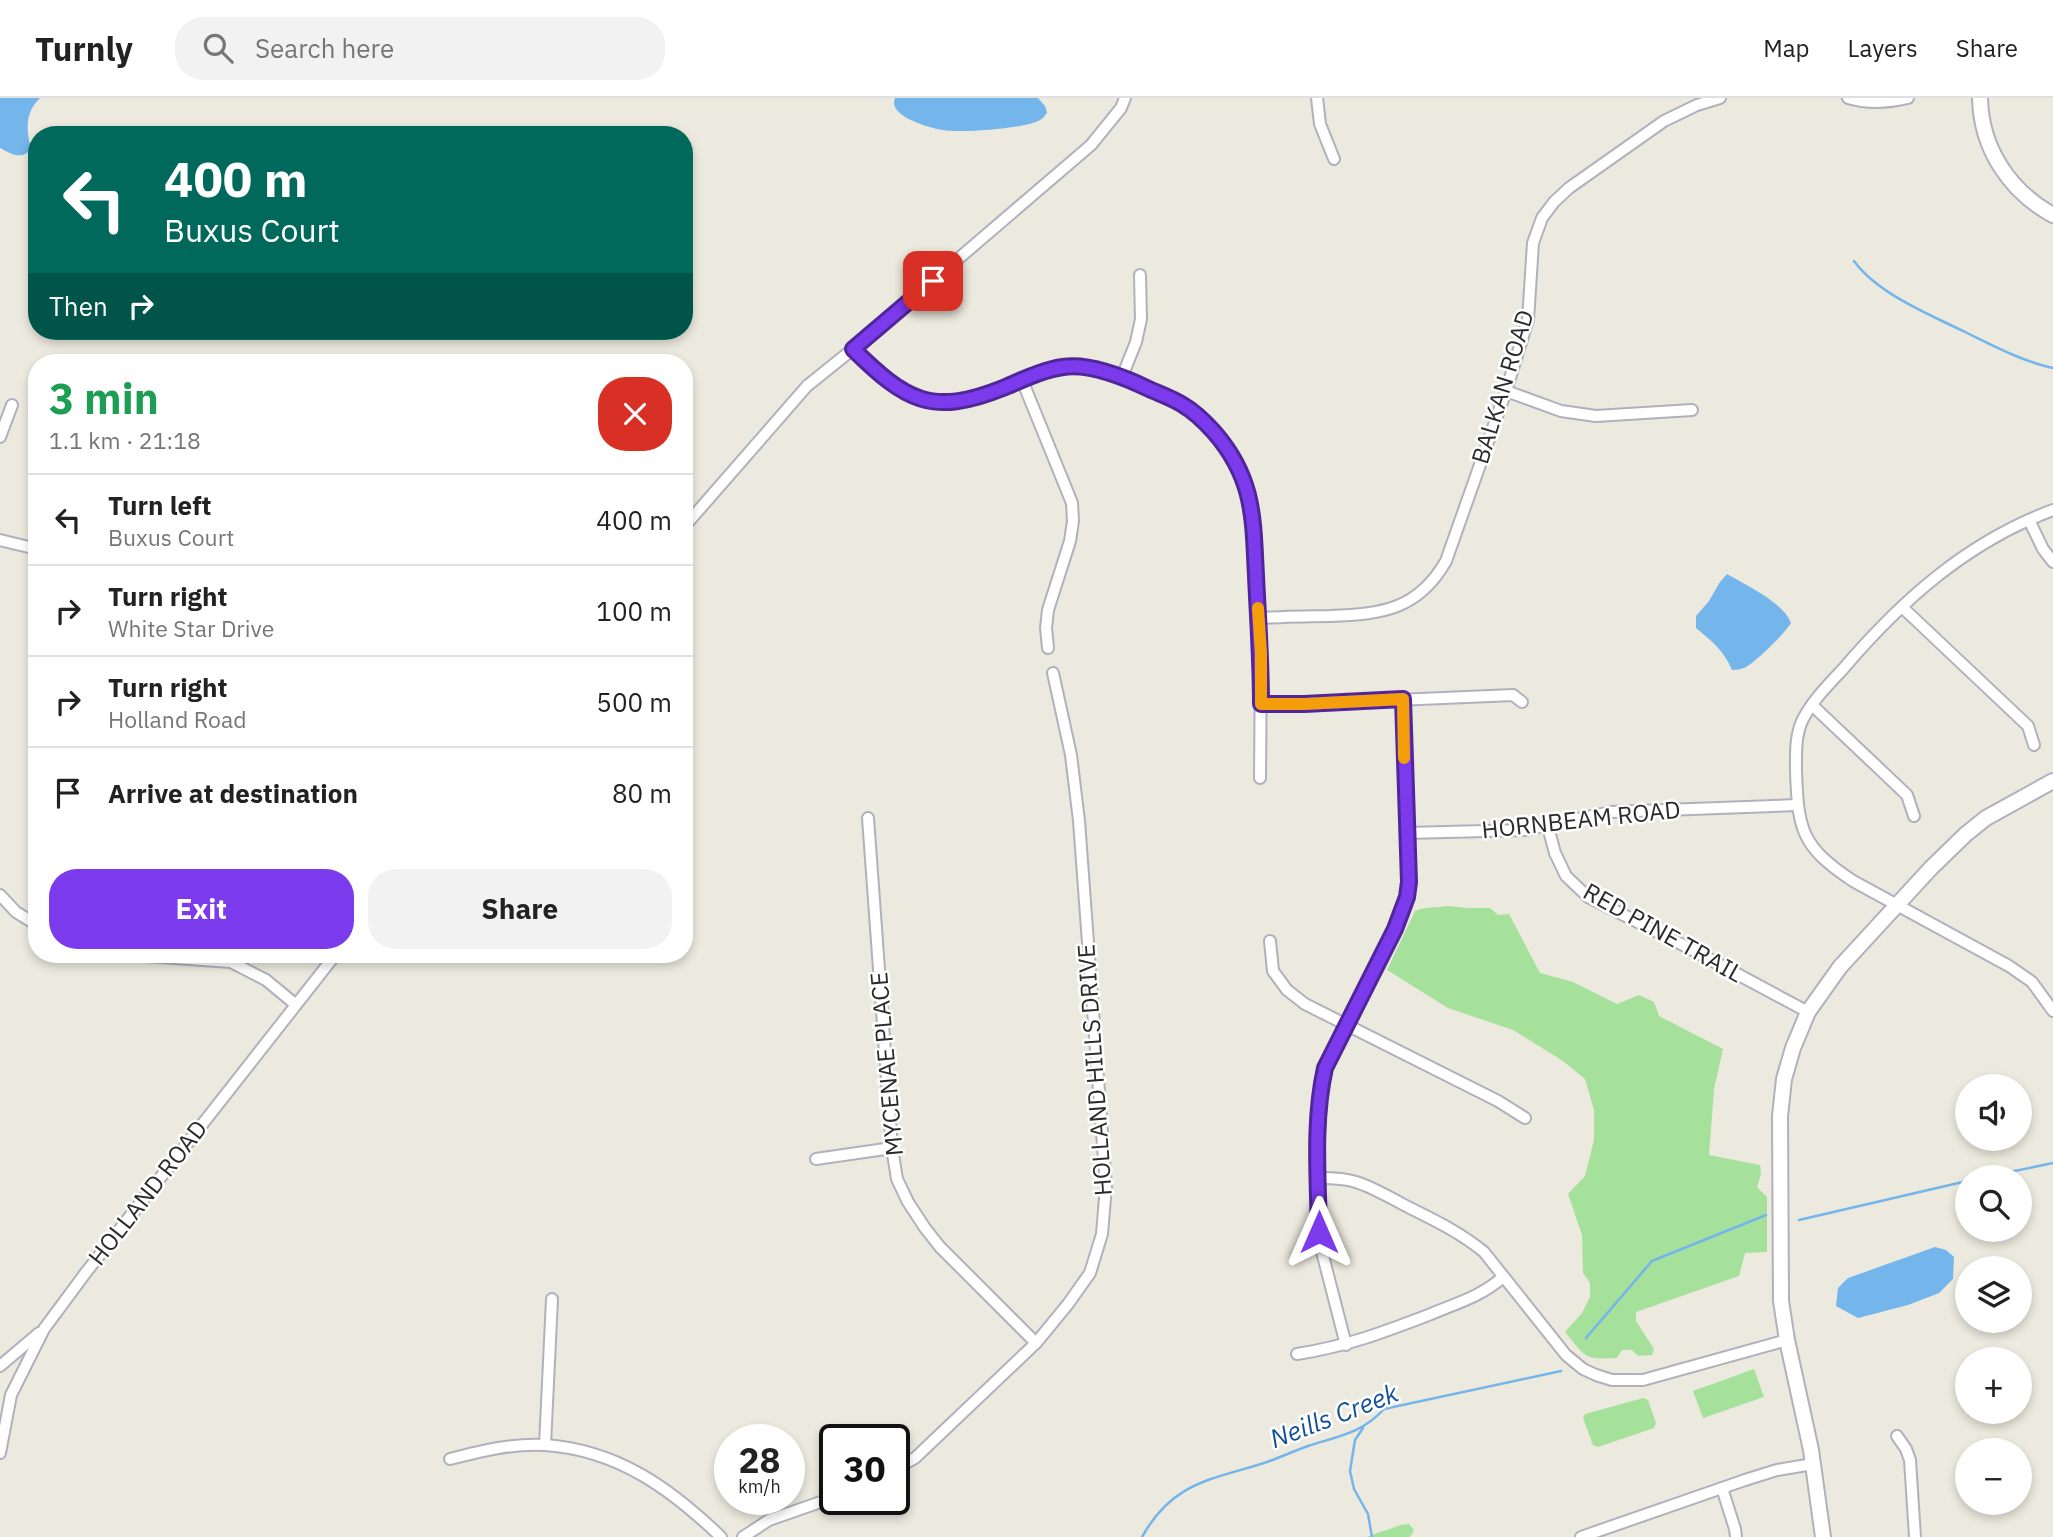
<!DOCTYPE html>
<html lang="en">
<head>
<meta charset="utf-8">
<style>
	:root { --surface:#fff; --page:#f2f2f2; --text:#222; --muted:#767676; --line:#e0e0e0; --accent:#7c3aed }
	body { margin:0; font-family:"IBM Plex Sans",sans-serif; background:var(--page); color:var(--text); height:100vh; display:flex; flex-direction:column; font-size:26px; white-space:nowrap }
	* { box-sizing:border-box; margin:0 }
	p { font-size:23px; color:var(--muted) }
	.icon { flex:none; width:38px; height:38px; fill:none; stroke:currentColor; stroke-width:2; stroke-linecap:round; stroke-linejoin:round }
	.map { position:relative; flex:1; overflow:hidden }
	.side { position:absolute; left:28px; top:256px; width:665px; height:609px; display:flex; flex-direction:column; background:var(--surface); border-radius:28px; box-shadow:0 4px 10px #0003 }
	.side>* { flex:none }
	.hud { position:absolute; left:28px; top:28px; width:665px; height:214px; border-radius:28px; box-shadow:0 4px 10px #0003; background:#00695c; color:#fff; overflow:hidden }
	.tools { position:absolute; left:1955px; top:976px; display:grid; gap:14px }
	.tools a { display:grid; place-items:center; width:77px; height:77px; border-radius:50%; background:var(--surface); box-shadow:0 4px 10px #0003; font-size:35px }
	.speed { position:absolute; left:714px; top:1326px; display:flex; gap:14px; font-size:35px; font-weight:700; text-align:center }
	.speed>* { display:grid; place-content:center; width:91px; height:91px; border-radius:50%; background:var(--surface); box-shadow:0 4px 10px #0003; line-height:1 }
	.speed small { font-size:18px; font-weight:400 }
	.speed .limit { border:4px solid #111; border-radius:10px; background:#fff; color:#111 }
	.pin { position:absolute; display:grid; place-items:center; width:60px; height:60px; color:#fff; margin:-30px; border-radius:14px; box-shadow:0 4px 10px #0006 }
	.me { position:absolute; width:77px; margin:-38px; rotate:0deg; stroke-linejoin:round; filter:drop-shadow(0 0 5px #0008) }
	.turn { display:flex; align-items:center; gap:24px; height:147px; padding:0 21px; font-size:32px }
	.turn .icon { width:91px; height:91px; stroke-width:2.5 }
	.turn b { display:block; font-size:49px; line-height:60px }
	.then { display:flex; align-items:center; height:66px; padding:0 21px; background:#0003; gap:14px; font-size:26px }
	.round { display:grid; place-items:center; flex:none; width:74px; height:74px; border-radius:28px; background:var(--page) }
	.overview { display:flex; align-items:center; justify-content:space-between; height:119px; padding:0 21px }
	h1 { font-size:42px; font-weight:700; line-height:52px; color:#1e9e55 }
	.button { display:flex; gap:14px; margin-top:auto; padding:14px 21px }
	.button a { flex:1; height:80px; border-radius:28px; background:var(--accent); color:#fff; font-size:28px; font-weight:700; line-height:80px; text-align:center }
	.button a+a { background:var(--page); color:var(--text) }
	ul { padding:0; list-style:none }
	li { display:flex; align-items:center; gap:21px; height:91px; padding:0 21px; border-top:2px solid var(--line) }
	li div { flex:1 }
	li b { display:block; font-size:26px }
	li em { font-style:normal }
	header { display:flex; align-items:center; gap:42px; box-sizing:border-box; height:98px; padding:0 35px; background:var(--surface); border-bottom:2px solid var(--line) }
	header strong { font-size:33px }
	nav { display:flex; gap:38px; margin-inline-start:auto; font-size:24px }
	.search { width:490px; height:63px; background:var(--page); display:flex; align-items:center; gap:18px; box-sizing:border-box; padding:0 24px; border-radius:28px; color:var(--muted); font-size:26px }
	.map>svg:first-child { display:block }
	.green { fill:#a6e19c }
	.water { fill:#74b5eb }
	.lines { fill:none; stroke-linecap:round; stroke-linejoin:round }
	.stream { stroke:#74b5eb; stroke-width:2.5 }
	.minor-casing { stroke:#b1b1be; stroke-width:14 }
	.tertiary-casing { stroke:#b1b1be; stroke-width:18 }
	.minor { stroke:#fff; stroke-width:10 }
	.tertiary { stroke:#fff; stroke-width:14 }
	.route-casing { stroke:#51269a; stroke-width:18 }
	.route { stroke:#7c3aed; stroke-width:12 }
	.slow { stroke:#f59e0b; stroke-width:12 }
	.labels { text-anchor:middle; stroke-width:5; stroke-linejoin:round; paint-order:stroke }
	.street-label { font-size:24px; fill:#2b2b2b; stroke:#fff }
	.water-label { font-size:26px; font-style:italic; fill:#125098; stroke:#fff }
</style>
</head>
<body>
<header>
<strong>Turnly</strong>
<div class="search"><svg class="icon" aria-label="search" viewBox="0 0 24 24"><circle cx="10" cy="10" r="6"/><path d="M15 15l6 6"/></svg>Search here</div>
<nav><a>Map</a><a>Layers</a><a>Share</a></nav>
</header>
<div class="map">
<svg width="2053" height="1439" viewBox="0 0 2053 1439">
	<rect width="100%" height="100%" fill="#ece9de"/>
	<g class="green">
		<path d="M 1448,808 L 1469,810 L 1490,810 L 1498,817 L 1509,816 L 1540,875 L 1573,884 L 1617,906 L 1639,897 L 1654,904 L 1659,918 L 1723,951 L 1714,991 L 1709,1057 L 1760,1067 L 1761,1076 L 1757,1089 L 1767,1099 L 1767,1154 L 1745,1155 L 1739,1178 L 1636,1214 L 1636,1223 L 1654,1251 L 1652,1257 L 1638,1258 L 1632,1252 L 1622,1252 L 1617,1260 C 1583,1262 1586,1259 1565,1234 L 1582,1215 L 1590,1199 L 1590,1185 L 1583,1175 L 1582,1137 L 1568,1096 L 1585,1078 L 1594,1042 L 1594,1012 L 1585,981 L 1563,963 L 1513,932 L 1448,910 L 1387,872 L 1415,813 C 1425,808 1436,810 1448,808 Z"/>
		<path d="M 1754,1271 L 1764,1299 L 1703,1320 L 1693,1293 Z"/>
		<path d="M 1643,1300 L 1648,1302 L 1656,1325 L 1654,1330 L 1598,1349 L 1593,1347 L 1583,1320 L 1585,1316 Z"/>
		<path d="M 1409,1426 L 1414,1432 L 1410,1439 L 1366,1439 L 1401,1427 Z"/>
	</g>
	<g class="water">
		<path d="M 0,0 L 40,0 C 25,14 26,32 31,50 C 23,63 11,56 0,50 Z"/>
		<path d="M 895,0 L 1038,0 L 1045,8 L 1047,15 C 1044,18 1044,20 1040,22 C 1024,31 961,35 943,32 C 929,30 887,18 895,0 Z"/>
		<path d="M 1727,476 C 1746,487 1784,505 1791,525 C 1785,535 1755,565 1744,570 C 1742,571 1735,572 1732,572 C 1724,553 1712,543 1696,530 L 1696,518 L 1709,503 L 1720,484 Z"/>
		<path d="M 1935,1149 L 1946,1152 L 1954,1159 L 1953,1181 L 1939,1195 L 1908,1207 L 1858,1220 L 1836,1208 L 1838,1190 L 1848,1180 Z"/>
	</g>
	<g class="lines">
		<g class="stream">
			<path d="M 1854,163 C 1877,195 1928,216 1963,233 C 1992,247 2021,263 2053,270"/>
			<path d="M 1981,1080 L 2053,1065"/>
			<path d="M 1799,1122 L 1967,1083"/>
			<path d="M 1586,1240 L 1652,1163 L 1766,1117"/>
			<path d="M 1363,1330 L 1355,1342 L 1350,1373 L 1354,1391 L 1368,1416 L 1372,1439"/>
			<path d="M 1142,1439 C 1173,1383 1212,1382 1267,1364 C 1281,1359 1294,1353 1308,1348 C 1338,1338 1361,1336 1384,1311 L 1561,1273"/>
		</g>
		<defs>
			<g id="minor">
				<path d="M 1317,0 L 1320,26 L 1334,61"/>
				<path d="M 1848,0 C 1868,6 1887,5 1908,0"/>
				<path d="M 853,251 C 875,273 898,299 931,304 C 980,311 1018,274 1064,269 C 1086,266 1111,275 1131,283 C 1196,309 1234,336 1251,407 L 1261,555 L 1260,680"/>
				<path d="M 1122,279 L 1136,244 L 1141,221 L 1140,177"/>
				<path d="M 1022,282 L 1072,405 L 1073,423 L 1070,443 L 1048,512 L 1046,530 L 1048,550"/>
				<path d="M 1506,293 L 1561,313 L 1596,318 L 1692,312"/>
				<path d="M 0,339 L 12,307"/>
				<path d="M 2053,412 C 1967,444 1902,502 1843,571 C 1829,586 1813,602 1803,621 C 1795,637 1796,655 1796,673 C 1798,733 1802,749 1853,783 L 2009,868 L 2032,884 L 2053,913"/>
				<path d="M 2029,422 L 2043,451 L 2053,464"/>
				<path d="M 684,429 L 807,288 L 853,251 L 1091,47 L 1121,10 L 1125,0"/>
				<path d="M 0,442 L 37,451"/>
				<path d="M 1902,509 L 2028,628 L 2034,647"/>
				<path d="M 1259,520 C 1282,519 1306,518 1330,518 C 1382,516 1418,512 1446,463 L 1506,293 L 1528,222 L 1533,145 L 1542,120 L 1554,104 L 1569,90 L 1664,23 L 1697,7 L 1720,0"/>
				<path d="M 1261,605 L 1304,606 L 1513,597 L 1522,604"/>
				<path d="M 1812,607 L 1907,697 L 1914,718"/>
				<path d="M 868,720 L 892,1050 L 897,1081 L 908,1104 L 925,1130 L 940,1149 L 1036,1245"/>
				<path d="M 1548,729 L 1555,755 L 1566,778 L 1588,799 L 1687,849 L 1808,914"/>
				<path d="M 1407,735 L 1525,732 L 1611,714 L 1797,707"/>
				<path d="M 0,797 L 16,814 L 37,827"/>
				<path d="M 1270,843 L 1273,873 L 1287,892 L 1305,906 L 1498,1003 L 1525,1020"/>
				<path d="M 118,856 L 231,864 L 266,882 L 295,906"/>
				<path d="M 816,1061 L 892,1050"/>
				<path d="M 1319,1080 C 1331,1080 1344,1080 1356,1084 C 1375,1090 1392,1101 1410,1110 C 1436,1123 1461,1135 1484,1154 L 1566,1257 L 1583,1271 L 1596,1277 L 1612,1282 L 1643,1282 L 1787,1242"/>
				<path d="M 1346,1247 L 1321,1150 L 1319,1134 L 1319,995 L 1325,970 L 1395,831 L 1407,798 L 1409,784 L 1403,601"/>
				<path d="M 1297,1256 C 1348,1248 1384,1234 1431,1216 C 1457,1205 1482,1198 1503,1179"/>
				<path d="M 0,1268 L 39,1235"/>
				<path d="M 1897,1338 L 1906,1351 L 1910,1362 L 1915,1439"/>
				<path d="M 545,1347 L 552,1201"/>
				<path d="M 0,1355 L 11,1297 L 44,1231 L 87,1173 L 336,856"/>
				<path d="M 450,1361 C 481,1353 513,1345 545,1347 C 618,1352 671,1391 721,1439"/>
				<path d="M 894,1371 L 915,1360 L 1036,1245 L 1068,1206 L 1090,1175 L 1102,1136 L 1106,1088 L 1079,723 L 1071,657 L 1053,575"/>
				<path d="M 1722,1390 L 1735,1431 L 1736,1439"/>
				<path d="M 743,1439 L 769,1422 L 835,1399"/>
				<path d="M 1581,1439 L 1745,1382 L 1777,1372 L 1813,1366"/>
			</g>
			<g id="tertiary">
				<path d="M 1980,0 C 1981,50 2009,93 2053,117"/>
				<path d="M 1823,1439 L 1811,1352 L 1787,1242 L 1781,1203 L 1780,1018 L 1784,981 L 1793,950 L 1808,914 L 1840,869 L 1931,770 L 1966,736 L 1986,720 L 2053,683"/>
			</g>
		</defs>
		<use href="#minor" class="minor-casing"/>
		<use href="#tertiary" class="tertiary-casing"/>
		<use href="#minor" class="minor"/>
		<use href="#tertiary" class="tertiary"/>
	</g>
	<g class="lines">
		<defs>
			<path id="route" d="M 933,183 L 853,251 C 905,302 931,319 1003,290 C 1022,282 1042,272 1063,269 C 1089,265 1126,280 1149,291 C 1160,296 1172,300 1183,307 C 1195,314 1205,324 1214,334 C 1255,381 1253,421 1256,478 C 1258,521 1261,563 1261,606 L 1304,606 L 1403,601 L 1409,784 L 1407,799 L 1395,831 L 1325,970 C 1313,1023 1318,1080 1319,1134"/>
		</defs>
		<use href="#route" class="route-casing"/>
		<use href="#route" class="route"/>
		<path class="slow" d="M 1258,510 L 1261,555 L 1261,606 L 1304,606 L 1403,601 L 1404,660"/>
	</g>
	<g class="labels">
		<g class="street-label">
			<text transform="translate(1503 289) rotate(-73)" y="8">BALKAN ROAD</text>
			<text transform="translate(1581 722) rotate(-6)" y="8">HORNBEAM ROAD</text>
			<text transform="translate(1663 835) rotate(29)" y="8">RED PINE TRAIL</text>
			<text transform="translate(887 966) rotate(-95)" y="8">MYCENAE PLACE</text>
			<text transform="translate(1095 972) rotate(-94)" y="8">HOLLAND HILLS DRIVE</text>
			<text transform="translate(148 1095) rotate(-52)" y="8">HOLLAND ROAD</text>
		</g>
		<g class="water-label">
			<text transform="translate(1334 1318) rotate(-21)" y="9">Neills Creek</text>
		</g>
	</g>
</svg>
<div class="tools">
<a><svg class="icon" aria-label="sound" viewBox="0 0 24 24"><path d="M4 9h4l5-4v14l-5-4H4zM17 9q2 3 0 6"/></svg></a>
<a><svg class="icon" aria-label="search" viewBox="0 0 24 24"><circle cx="10" cy="10" r="6"/><path d="M15 15l6 6"/></svg></a>
<a><svg class="icon" aria-label="layers" viewBox="0 0 24 24"><path d="M12 4l9 5-9 5-9-5zM3 14l9 5 9-5"/></svg></a>
<a>+</a>
<a>−</a>
</div>
<div class="speed"><div>28<small>km/h</small></div><div class="limit">30</div></div>
<div class="pin" style="left:933px;top:183px;background:#d93025"><svg class="icon" aria-label="arrive" viewBox="0 0 24 24"><path d="M6 21V4h12l-3 4 3 4H6"/></svg></div>
<svg class="me" style="left:1319px;top:1134px" viewBox="-20 -20 40 40"><path d="M0-17L14 15 0 8-14 15z" fill="#7c3aed" stroke="#fff" stroke-width="4"/></svg>
<div class="hud">
<div class="turn"><svg class="icon" aria-label="left" viewBox="0 0 24 24"><path d="M17 20v-9H6M10 6l-5 5 5 5"/></svg><div><b>400 m</b>Buxus Court</div></div>
<div class="then">Then<svg class="icon" aria-label="right" viewBox="0 0 24 24"><path d="M7 20v-9h11M14 6l5 5-5 5"/></svg></div>
</div>
<section class="side">
<div class="overview"><div><h1>3 min</h1><p>1.1 km · 21:18</p></div><a class="round" style="background:#d93025;color:#fff"><svg class="icon" aria-label="close" viewBox="0 0 24 24"><path d="M6 6l12 12M18 6L6 18"/></svg></a></div>
<ul>
<li><svg class="icon" aria-label="left" viewBox="0 0 24 24"><path d="M17 20v-9H6M10 6l-5 5 5 5"/></svg><div><b>Turn left</b><p>Buxus Court</p></div><em>400 m</em></li>
<li><svg class="icon" aria-label="right" viewBox="0 0 24 24"><path d="M7 20v-9h11M14 6l5 5-5 5"/></svg><div><b>Turn right</b><p>White Star Drive</p></div><em>100 m</em></li>
<li><svg class="icon" aria-label="right" viewBox="0 0 24 24"><path d="M7 20v-9h11M14 6l5 5-5 5"/></svg><div><b>Turn right</b><p>Holland Road</p></div><em>500 m</em></li>
<li><svg class="icon" aria-label="arrive" viewBox="0 0 24 24"><path d="M6 21V4h12l-3 4 3 4H6"/></svg><div><b>Arrive at destination</b></div><em>80 m</em></li>
</ul>
<div class="button"><a>Exit</a><a>Share</a></div>
</section>
</div>
</body>
</html>
